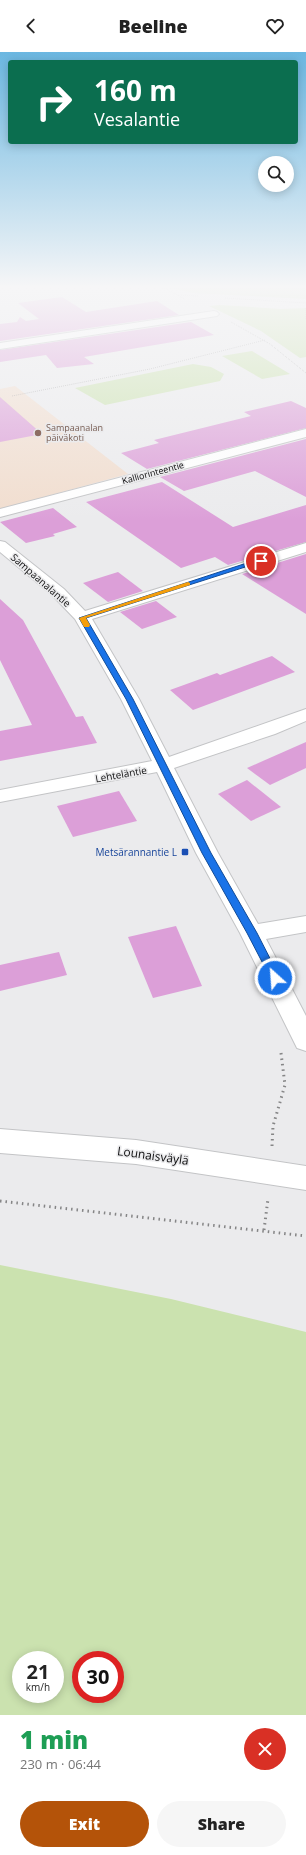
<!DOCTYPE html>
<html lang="en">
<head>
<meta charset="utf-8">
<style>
	:root { --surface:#fff; --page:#f6f6f6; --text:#222; --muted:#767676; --accent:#b45309 }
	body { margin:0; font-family:"Open Sans",sans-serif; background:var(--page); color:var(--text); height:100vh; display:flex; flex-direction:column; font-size:15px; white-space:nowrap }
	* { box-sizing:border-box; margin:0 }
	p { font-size:13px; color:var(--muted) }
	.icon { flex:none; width:22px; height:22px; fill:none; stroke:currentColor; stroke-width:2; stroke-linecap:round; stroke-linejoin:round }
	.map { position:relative; height:1663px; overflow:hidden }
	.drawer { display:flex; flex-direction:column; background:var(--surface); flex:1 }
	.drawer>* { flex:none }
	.banner { position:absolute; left:8px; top:8px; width:290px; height:84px; border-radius:4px; box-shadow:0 2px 10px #0003; background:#0b6e4f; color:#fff; overflow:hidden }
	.tools { position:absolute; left:258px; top:104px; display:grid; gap:8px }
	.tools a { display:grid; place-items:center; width:36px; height:36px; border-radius:50%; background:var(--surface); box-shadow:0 2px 10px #0003; font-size:20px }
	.speed { position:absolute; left:12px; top:1599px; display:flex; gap:8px; font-size:20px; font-weight:700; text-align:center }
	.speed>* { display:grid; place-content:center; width:52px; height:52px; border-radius:50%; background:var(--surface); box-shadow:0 2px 10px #0003; line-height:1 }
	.speed small { font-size:10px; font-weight:400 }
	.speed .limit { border:6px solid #d22; background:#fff; color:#111 }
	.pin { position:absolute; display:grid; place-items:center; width:34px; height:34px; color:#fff; margin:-17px; border:2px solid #fff; border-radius:50%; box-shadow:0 1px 4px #0007 }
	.me { position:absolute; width:44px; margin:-22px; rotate:334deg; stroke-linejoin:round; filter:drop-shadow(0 0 3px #0008) }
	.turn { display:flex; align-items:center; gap:14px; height:84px; padding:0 20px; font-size:18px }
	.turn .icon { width:52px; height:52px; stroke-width:2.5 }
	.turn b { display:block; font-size:28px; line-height:34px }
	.round { display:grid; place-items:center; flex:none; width:42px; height:42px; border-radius:21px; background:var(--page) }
	.headline { display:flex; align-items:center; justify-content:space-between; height:68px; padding:0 20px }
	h1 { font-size:24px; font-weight:800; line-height:30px; color:#1e9e55 }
	.action { display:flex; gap:8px; margin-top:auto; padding:8px 20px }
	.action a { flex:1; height:46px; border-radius:24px; background:var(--accent); color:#fff; font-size:16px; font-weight:800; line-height:46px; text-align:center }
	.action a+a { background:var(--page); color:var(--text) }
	header { display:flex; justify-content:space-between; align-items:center; height:52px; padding:0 20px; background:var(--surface); font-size:18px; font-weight:800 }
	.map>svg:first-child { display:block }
	.education { fill:#f1ddce }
	.green { fill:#cbe2af; fill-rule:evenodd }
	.building { fill:#dc9fd8 }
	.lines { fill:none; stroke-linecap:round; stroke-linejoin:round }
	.street-casing { stroke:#c3c4c6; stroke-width:2 }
	.secondary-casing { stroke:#c3c4c6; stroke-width:2 }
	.path-far1 { stroke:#858586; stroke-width:1; stroke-dasharray:0.5 1.5; stroke-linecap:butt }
	.path { stroke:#858586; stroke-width:3; stroke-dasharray:1.5 4; stroke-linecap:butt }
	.street { fill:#fff; fill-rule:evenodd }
	.secondary { fill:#fff; fill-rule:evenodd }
	.route { fill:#1a73e8; stroke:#114b97 }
	.slow { fill:#f59e0b }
	.education-dot { fill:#8d6e63; stroke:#ebebed; stroke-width:1.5 }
	.transit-dot { fill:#1a4fb4; stroke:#ebebed; stroke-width:1.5 }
	.labels { text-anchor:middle; stroke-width:3; stroke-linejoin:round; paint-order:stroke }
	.far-education-label { font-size:9px; fill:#785e54; stroke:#ebebed; text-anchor:start }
	.far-street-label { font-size:9px; fill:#0e0e0f; stroke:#ebebed }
	.street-label { font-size:10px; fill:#0e0e0f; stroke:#ebebed }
	.transit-label { font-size:10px; fill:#164399; stroke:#ebebed; text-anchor:end }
	.near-street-label { font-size:12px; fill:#0e0e0f; stroke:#ebebed }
</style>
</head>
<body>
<header><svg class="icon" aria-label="back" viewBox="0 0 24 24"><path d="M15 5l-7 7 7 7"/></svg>Beeline<svg class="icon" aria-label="heart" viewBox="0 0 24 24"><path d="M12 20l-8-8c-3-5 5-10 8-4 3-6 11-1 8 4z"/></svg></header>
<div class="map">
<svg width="306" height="1663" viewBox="0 0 306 1663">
	<rect width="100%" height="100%" fill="#ebebed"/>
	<path class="education" d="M 15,334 L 128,422 L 0,457 L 0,337 Z"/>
	<g class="green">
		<path d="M 171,236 L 306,236 L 306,247 L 193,241 Z"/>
		<path d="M 220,253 L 281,257 L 306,256 L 306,305 L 300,306 L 261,279 L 209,254 Z"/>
		<path d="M 252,299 L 290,322 L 262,327 L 222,304 Z"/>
		<path d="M 193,312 L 211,315 L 224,322 L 220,329 L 105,353 L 75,336 Z"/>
		<path d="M 0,1213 L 171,1247 L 306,1280 L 306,1663 L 0,1663 ZM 21,1608 L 55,1608 L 55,1642 L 21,1642 ZM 81,1608 L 115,1608 L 115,1642 L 81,1642 Z"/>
	</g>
	<g class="building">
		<path d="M 62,245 L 86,260 L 157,249 L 179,263 L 0,289 L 0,272 L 17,270 L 20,265 L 26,269 L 39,267 L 18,251 Z"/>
		<path d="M 191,270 L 214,283 L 84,305 L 94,312 L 57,316 L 46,303 L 0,310 L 0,298 Z"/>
		<path d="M 0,345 L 42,382 L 0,390 Z"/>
		<path d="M 291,349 L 306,356 L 306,376 L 147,417 L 121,401 L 159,391 L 154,388 L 251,364 L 244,360 Z"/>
		<path d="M 306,387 L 306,445 L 255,419 L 184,439 L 160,425 Z"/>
		<path d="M 162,430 L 233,475 L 306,453 L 306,490 L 228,513 L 215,505 L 181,516 L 86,450 Z"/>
		<path d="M 53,456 L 77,475 L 53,482 L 55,484 L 26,491 L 0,470 Z"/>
		<path d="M 306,502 L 306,562 L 242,522 Z"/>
		<path d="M 118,520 L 143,539 L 108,550 L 83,531 Z"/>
		<path d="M 0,547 L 23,568 L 76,665 L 83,664 L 97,691 L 0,709 L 0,679 L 32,673 L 0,608 Z"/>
		<path d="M 156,549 L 177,565 L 142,577 L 120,560 Z"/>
		<path d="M 272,604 L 295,620 L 193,658 L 170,638 L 217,621 L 220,623 Z"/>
		<path d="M 306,690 L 306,716 L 270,733 L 247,716 Z"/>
		<path d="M 247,728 L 281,755 L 251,769 L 218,742 Z"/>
		<path d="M 119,739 L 137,769 L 73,785 L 57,754 Z"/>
		<path d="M 176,874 L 202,934 L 153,946 L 128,885 Z"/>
		<path d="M 59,900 L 67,923 L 0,939 L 0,913 Z"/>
	</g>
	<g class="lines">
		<defs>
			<g id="street">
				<path d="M 214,259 L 217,260 L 219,262 L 217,264 L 0,297 L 0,291 Z"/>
				<path d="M 306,377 L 306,385 L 0,465 L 0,457 Z"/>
				<path d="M 0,489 L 5,490 L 64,537 L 85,559 L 306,491 L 306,500 L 92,567 L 139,647 L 169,705 L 306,657 L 306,669 L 275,682 L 174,716 L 218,801 L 258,872 L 306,864 L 306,880 L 266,887 L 306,964 L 306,999 L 297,996 L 240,881 L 196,801 L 157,720 L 0,750 L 0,738 L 152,709 L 121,647 L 75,567 L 52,543 L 0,500 Z"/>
			</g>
			<path id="secondary" d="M 0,1077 L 136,1088 L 306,1114 L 306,1138 L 136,1112 L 0,1101 Z"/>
		</defs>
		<use href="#street" class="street-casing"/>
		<use href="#secondary" class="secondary-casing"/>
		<g class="path-far1">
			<path d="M 164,236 L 185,247"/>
			<path d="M 297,236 L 306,239"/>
			<path d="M 181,243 L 198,244"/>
			<path d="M 225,246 L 306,251"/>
			<path d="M 306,256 L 306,268"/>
			<path d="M 231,270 L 270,292 L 306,321"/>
			<path d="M 12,344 L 150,317 L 265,288"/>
		</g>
		<g class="path">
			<path d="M 272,1094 L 273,1074 L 285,1033 L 281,1001"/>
			<path d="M 0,1149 L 306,1184"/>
			<path d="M 264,1178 L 268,1147"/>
		</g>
		<use href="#street" class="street"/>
		<use href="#secondary" class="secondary"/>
	</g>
	<linearGradient id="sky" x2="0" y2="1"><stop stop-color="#6bb7e1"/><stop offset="0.5" stop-color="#f6f6f7"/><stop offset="1" stop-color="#f6f6f7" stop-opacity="0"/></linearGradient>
	<rect width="306" height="469" fill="url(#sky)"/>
	<path class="route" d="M 259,507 L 264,509 L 86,566 L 133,647 L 211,801 L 257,881 L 280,926 L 275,930 L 272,929 L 247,881 L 202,801 L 126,647 L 79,566 Z"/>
	<path class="slow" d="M 188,530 L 190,531 L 190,533 L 86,566 L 90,573 L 89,575 L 84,575 L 79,566 Z"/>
	<circle class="education-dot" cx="38" cy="381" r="4"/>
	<rect class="transit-dot" x="181" y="796" width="8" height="8" rx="2"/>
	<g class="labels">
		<g class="far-education-label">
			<text x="46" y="379">Sampaanalan<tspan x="46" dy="10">päiväkoti</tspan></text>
		</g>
		<g class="far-street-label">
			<text transform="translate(153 421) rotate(-15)" y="3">Kalliorinteentie</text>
		</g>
		<g class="street-label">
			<text transform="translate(41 528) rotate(41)" y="4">Sampaanalantie</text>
			<text transform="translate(121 722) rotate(-10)" y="4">Lehteläntie</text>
		</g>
		<g class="transit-label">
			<text x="177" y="804">Metsärannantie L</text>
		</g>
		<g class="near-street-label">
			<text transform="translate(153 1104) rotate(8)" y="4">Lounaisväylä</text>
		</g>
	</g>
</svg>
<div class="tools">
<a><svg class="icon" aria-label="search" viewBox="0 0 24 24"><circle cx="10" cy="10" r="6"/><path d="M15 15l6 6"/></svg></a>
</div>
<div class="speed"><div>21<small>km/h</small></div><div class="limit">30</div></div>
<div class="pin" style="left:261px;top:509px;background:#d93025"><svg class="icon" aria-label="arrive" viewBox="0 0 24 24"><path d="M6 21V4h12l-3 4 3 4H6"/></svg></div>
<svg class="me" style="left:275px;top:926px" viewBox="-20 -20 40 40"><circle r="17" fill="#1a73e8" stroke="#fff" stroke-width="3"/><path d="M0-11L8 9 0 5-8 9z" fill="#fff"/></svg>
<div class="banner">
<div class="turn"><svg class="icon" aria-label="right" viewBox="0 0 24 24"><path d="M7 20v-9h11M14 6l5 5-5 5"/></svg><div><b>160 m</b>Vesalantie</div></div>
</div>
</div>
<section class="drawer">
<div class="headline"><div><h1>1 min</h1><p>230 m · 06:44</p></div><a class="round" style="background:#d93025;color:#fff"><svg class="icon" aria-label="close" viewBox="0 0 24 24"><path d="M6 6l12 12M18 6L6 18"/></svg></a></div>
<div class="action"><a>Exit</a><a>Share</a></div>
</section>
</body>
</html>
